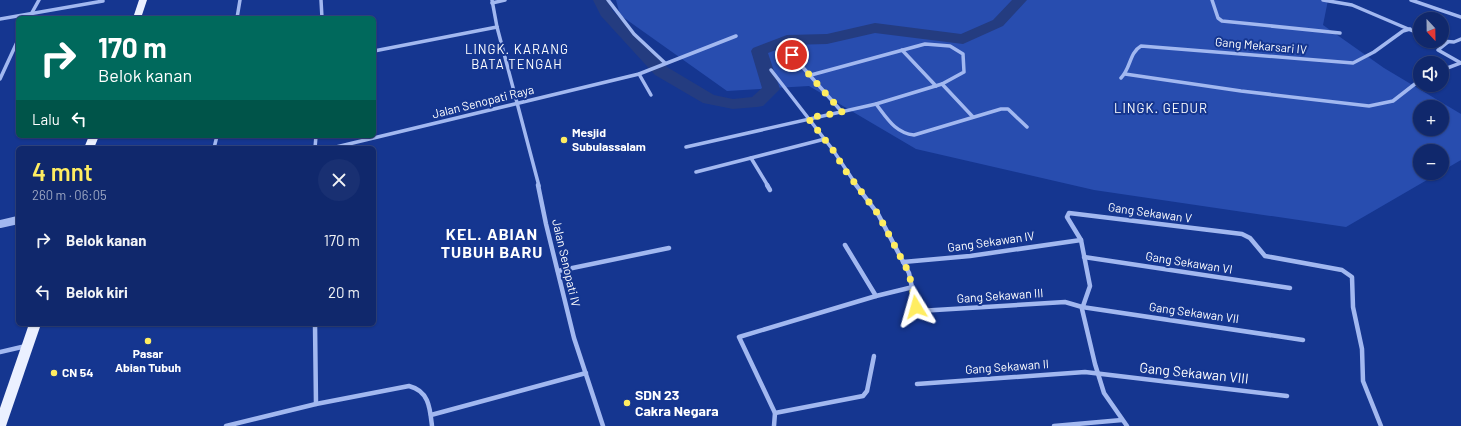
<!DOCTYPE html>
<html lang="id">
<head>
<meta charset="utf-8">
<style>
	:root { --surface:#10286c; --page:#193072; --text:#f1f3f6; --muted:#9ca6c2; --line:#30447f; --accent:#ffed61 }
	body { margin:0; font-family:Barlow,sans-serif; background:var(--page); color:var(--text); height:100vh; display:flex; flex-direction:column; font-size:15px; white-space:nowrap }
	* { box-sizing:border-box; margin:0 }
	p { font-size:13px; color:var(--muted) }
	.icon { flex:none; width:22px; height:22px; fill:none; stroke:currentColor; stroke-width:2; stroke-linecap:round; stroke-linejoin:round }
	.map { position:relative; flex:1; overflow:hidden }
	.details { position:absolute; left:16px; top:146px; width:360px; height:180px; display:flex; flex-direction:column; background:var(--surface); border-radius:6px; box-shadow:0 1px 3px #0004,0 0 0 1px var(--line) }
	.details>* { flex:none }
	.guide { position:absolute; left:16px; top:16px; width:360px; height:122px; border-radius:6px; box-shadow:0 1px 3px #0004,0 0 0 1px var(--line); background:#00695c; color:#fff; overflow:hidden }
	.needle { width:26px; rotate:158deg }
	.controls { position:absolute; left:1413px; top:12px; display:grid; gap:8px }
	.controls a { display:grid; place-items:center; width:36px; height:36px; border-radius:50%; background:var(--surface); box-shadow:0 1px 3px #0004,0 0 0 1px var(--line); font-size:20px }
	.pin { position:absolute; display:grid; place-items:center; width:34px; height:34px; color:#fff; margin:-17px; border:2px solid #fff; border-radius:50%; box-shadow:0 1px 4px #0007 }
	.me { position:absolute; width:44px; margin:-22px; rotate:352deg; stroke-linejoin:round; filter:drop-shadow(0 0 3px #0008) }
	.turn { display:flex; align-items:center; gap:14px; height:84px; padding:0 16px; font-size:18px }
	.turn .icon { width:52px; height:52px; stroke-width:2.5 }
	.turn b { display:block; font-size:28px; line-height:34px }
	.then { display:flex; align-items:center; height:38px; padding:0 16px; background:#0003; gap:8px; font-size:15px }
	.round { display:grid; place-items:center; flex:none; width:42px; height:42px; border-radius:21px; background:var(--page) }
	.overview { display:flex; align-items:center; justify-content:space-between; height:68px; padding:0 16px }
	h1 { font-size:24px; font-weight:600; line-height:30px; color:var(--accent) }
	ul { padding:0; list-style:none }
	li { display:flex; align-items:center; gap:12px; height:52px; padding:0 16px }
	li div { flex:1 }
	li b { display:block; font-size:15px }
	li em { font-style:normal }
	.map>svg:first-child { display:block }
	.green { fill:#284daf; fill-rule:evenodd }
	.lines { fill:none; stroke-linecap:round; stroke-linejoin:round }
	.river { fill:#243c80; fill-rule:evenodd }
	.minor-far1 { stroke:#a2b8f0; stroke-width:3.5 }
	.minor { stroke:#a2b8f0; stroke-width:4.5 }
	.tertiary { stroke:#a2b8f0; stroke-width:8 }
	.primary { fill:#ebf0ff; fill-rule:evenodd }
	.route { stroke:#ffed61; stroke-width:7; stroke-dasharray:0 12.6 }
	.poi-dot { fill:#ffed61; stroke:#153690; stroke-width:1.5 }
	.labels { text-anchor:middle; stroke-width:4; stroke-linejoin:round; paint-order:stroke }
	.street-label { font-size:12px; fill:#fff; stroke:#153690 }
	.poi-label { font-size:12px; font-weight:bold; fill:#fff; stroke:#153690; text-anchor:start }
	.neighbourhood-label { font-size:13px; letter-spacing:1px; fill:#fff; stroke:#153690 }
	.near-street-label { font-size:14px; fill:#fff; stroke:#153690 }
	.near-poi-label { font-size:14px; font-weight:bold; fill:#fff; stroke:#153690; text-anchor:start }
	.district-label { font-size:16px; font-weight:bold; letter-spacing:1px; fill:#fff; stroke:#153690 }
</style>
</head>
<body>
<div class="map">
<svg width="1461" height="426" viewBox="0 0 1461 426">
	<rect width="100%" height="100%" fill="#153690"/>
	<path class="green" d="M 616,0 L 1328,0 L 1323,25 L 1384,68 L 1461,114 L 1461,160 L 1442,171 L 1442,151 L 1420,151 L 1420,173 L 1439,173 L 1346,227 L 1094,190 L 916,149 L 809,86 L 727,91 L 620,15 ZM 1420,107 L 1442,107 L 1442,129 L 1420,129 Z"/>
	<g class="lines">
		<path class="river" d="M 593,0 L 607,0 L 613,11 L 667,67 L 714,95 L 733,99 L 752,97 L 762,88 L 751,51 L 753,48 L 787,35 L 827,34 L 875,23 L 961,34 L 993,20 L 1012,0 L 1027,0 L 1003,26 L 963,44 L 875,33 L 827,44 L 789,45 L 768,53 L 780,89 L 763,106 L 757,107 L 733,109 L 703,103 L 655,75 L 601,16 Z"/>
		<g class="minor-far1">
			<path d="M 321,0 L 322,18"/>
			<path d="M 492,0 L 497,27 L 539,186"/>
			<path d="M 608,0 L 634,34 L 665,63"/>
			<path d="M 1212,0 L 1218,18 L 1222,21 L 1340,33"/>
			<path d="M 1323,0 L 1352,5 L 1420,34"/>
			<path d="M 1411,0 L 1461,17"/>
			<path d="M 492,3 L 505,0"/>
			<path d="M 29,18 L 39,0"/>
			<path d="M 237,18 L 240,0"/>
			<path d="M 0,19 L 103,1"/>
			<path d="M 1441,41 L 1454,42 L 1461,39"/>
			<path d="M 1448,42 L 1438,50 L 1461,63"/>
			<path d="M 902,50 L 936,86"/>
			<path d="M 374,51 L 497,27"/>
			<path d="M 792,55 L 842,112"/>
			<path d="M 771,70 L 833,150 L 857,186"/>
			<path d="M 1442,70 L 1461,63"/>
			<path d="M 639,74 L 651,95"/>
			<path d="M 1125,74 L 1241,91 L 1369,106 L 1393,101 L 1420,80"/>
			<path d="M 1121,78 C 1131,68 1129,53 1141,46 L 1353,63 L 1374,52 L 1403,31 L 1410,29"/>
			<path d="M 0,79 L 18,40"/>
			<path d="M 942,84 L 973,117"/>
			<path d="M 876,104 C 887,118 895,133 914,135 L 1001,109 L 1008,109 L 1027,127"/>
			<path d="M 686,147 L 876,104 L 942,84 L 964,72 L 963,54 L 950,46 L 925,44 L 811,75"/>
			<path d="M 214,148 L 217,136"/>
			<path d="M 315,148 L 316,136"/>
			<path d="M 332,148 L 639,74 L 736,36"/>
			<path d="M 751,158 L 768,186"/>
			<path d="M 696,172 L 825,139"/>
		</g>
		<g class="minor">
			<path d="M 538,185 L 546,224 L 574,338 L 603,426"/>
			<path d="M 767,185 L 770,190"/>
			<path d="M 856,185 L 878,214 L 909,273 L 916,307 L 919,311 L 1065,302 L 1082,307 L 1303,340"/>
			<path d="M 845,245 L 876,296"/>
			<path d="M 1084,257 L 1290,288"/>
			<path d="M 903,262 L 970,256 L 1081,240"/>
			<path d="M 558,271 L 669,248"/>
			<path d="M 315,324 L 316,404"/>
			<path d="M 0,352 L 26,346"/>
			<path d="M 917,384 L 1085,372 L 1287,396"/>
			<path d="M 775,413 L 863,396 L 867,391 L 874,356"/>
			<path d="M 431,415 L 586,373"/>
			<path d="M 226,426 L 316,404 L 409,386 C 429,391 430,408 432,426"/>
			<path d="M 774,426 L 775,413 L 739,337 L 876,296 L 913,287"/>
			<path d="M 1054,426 L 1122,420"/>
			<path d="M 1127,426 L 1104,393 L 1095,364 L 1082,309 L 1090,286 L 1081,240 L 1067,217 L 1069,213 L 1242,234 L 1250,238 L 1265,256 L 1342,270 L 1352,277 L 1353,307 L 1362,349 L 1363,381 L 1381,426"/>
		</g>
		<path class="tertiary" d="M 0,224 L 18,220"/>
		<g class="primary">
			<path d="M 139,0 L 147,0 L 141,18 L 133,18 Z"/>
			<path d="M 89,136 L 99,136 L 94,148 L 84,148 Z"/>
			<path d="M 29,324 L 41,324 L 6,426 L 0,426 L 0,408 Z"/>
		</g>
	</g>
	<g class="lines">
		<path class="route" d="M 792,55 L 842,112 L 808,118 L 833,150 L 845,170 L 878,214 L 909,273 L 916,307"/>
	</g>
	<g class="poi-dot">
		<circle cx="564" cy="140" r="4"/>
		<circle cx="148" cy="341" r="4"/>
		<circle cx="54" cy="373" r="4"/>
		<circle cx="627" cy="403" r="4"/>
	</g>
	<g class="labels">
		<g class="street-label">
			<text transform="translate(1261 46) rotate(5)" y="4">Gang Mekarsari IV</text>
			<text transform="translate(483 102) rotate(-14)" y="4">Jalan Senopati Raya</text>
			<text transform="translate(1150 213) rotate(8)" y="4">Gang Sekawan V</text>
			<text transform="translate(991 242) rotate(-8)" y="4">Gang Sekawan IV</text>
			<text transform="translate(566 263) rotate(77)" y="4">Jalan Senopati IV</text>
			<text transform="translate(1189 263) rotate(9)" y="4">Gang Sekawan VI</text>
			<text transform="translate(1000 296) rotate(-4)" y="4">Gang Sekawan III</text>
			<text transform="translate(1194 313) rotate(8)" y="4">Gang Sekawan VII</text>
			<text transform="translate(1007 367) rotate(-4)" y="4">Gang Sekawan II</text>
		</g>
		<g class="poi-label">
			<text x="572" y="137">Mesjid<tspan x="572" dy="14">Subulassalam</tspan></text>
			<text x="148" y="358" text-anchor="middle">Pasar<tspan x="148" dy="14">Abian Tubuh</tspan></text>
			<text x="62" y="377">CN 54</text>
		</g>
		<g class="neighbourhood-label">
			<text x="517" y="54">LINGK. KARANG<tspan x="517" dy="15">BATA TENGAH</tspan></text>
			<text x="1161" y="113">LINGK. GEDUR</text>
		</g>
		<g class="near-street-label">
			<text transform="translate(1194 373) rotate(6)" y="5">Gang Sekawan VIII</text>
		</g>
		<g class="near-poi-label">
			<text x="635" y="400">SDN 23<tspan x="635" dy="16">Cakra Negara</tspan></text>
		</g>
		<g class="district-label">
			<text x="492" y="240">KEL. ABIAN<tspan x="492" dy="18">TUBUH BARU</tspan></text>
		</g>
	</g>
</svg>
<div class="controls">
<a><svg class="needle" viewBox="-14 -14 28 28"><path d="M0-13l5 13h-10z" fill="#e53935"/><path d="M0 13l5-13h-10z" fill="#9ca6c2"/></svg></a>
<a><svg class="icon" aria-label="sound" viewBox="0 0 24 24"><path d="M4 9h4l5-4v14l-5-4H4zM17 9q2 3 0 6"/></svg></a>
<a>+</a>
<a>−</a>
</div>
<div class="pin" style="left:792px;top:55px;background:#d93025"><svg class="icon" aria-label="arrive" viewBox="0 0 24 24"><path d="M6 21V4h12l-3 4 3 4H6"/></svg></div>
<svg class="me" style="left:916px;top:307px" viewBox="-20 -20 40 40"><path d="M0-17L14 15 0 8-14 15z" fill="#ffed61" stroke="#fff" stroke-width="4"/></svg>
<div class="guide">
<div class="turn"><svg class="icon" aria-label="right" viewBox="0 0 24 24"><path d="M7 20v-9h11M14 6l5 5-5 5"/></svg><div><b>170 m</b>Belok kanan</div></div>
<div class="then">Lalu<svg class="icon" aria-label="left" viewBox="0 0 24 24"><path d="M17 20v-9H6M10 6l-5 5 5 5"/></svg></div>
</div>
<section class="details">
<div class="overview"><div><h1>4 mnt</h1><p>260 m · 06:05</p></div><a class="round"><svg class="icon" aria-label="close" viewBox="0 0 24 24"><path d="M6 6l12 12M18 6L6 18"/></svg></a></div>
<ul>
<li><svg class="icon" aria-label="right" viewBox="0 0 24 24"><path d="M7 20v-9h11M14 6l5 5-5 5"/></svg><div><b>Belok kanan</b></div><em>170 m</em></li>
<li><svg class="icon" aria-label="left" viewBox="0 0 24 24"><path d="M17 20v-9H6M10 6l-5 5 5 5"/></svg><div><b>Belok kiri</b></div><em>20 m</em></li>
</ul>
</section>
</div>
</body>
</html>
